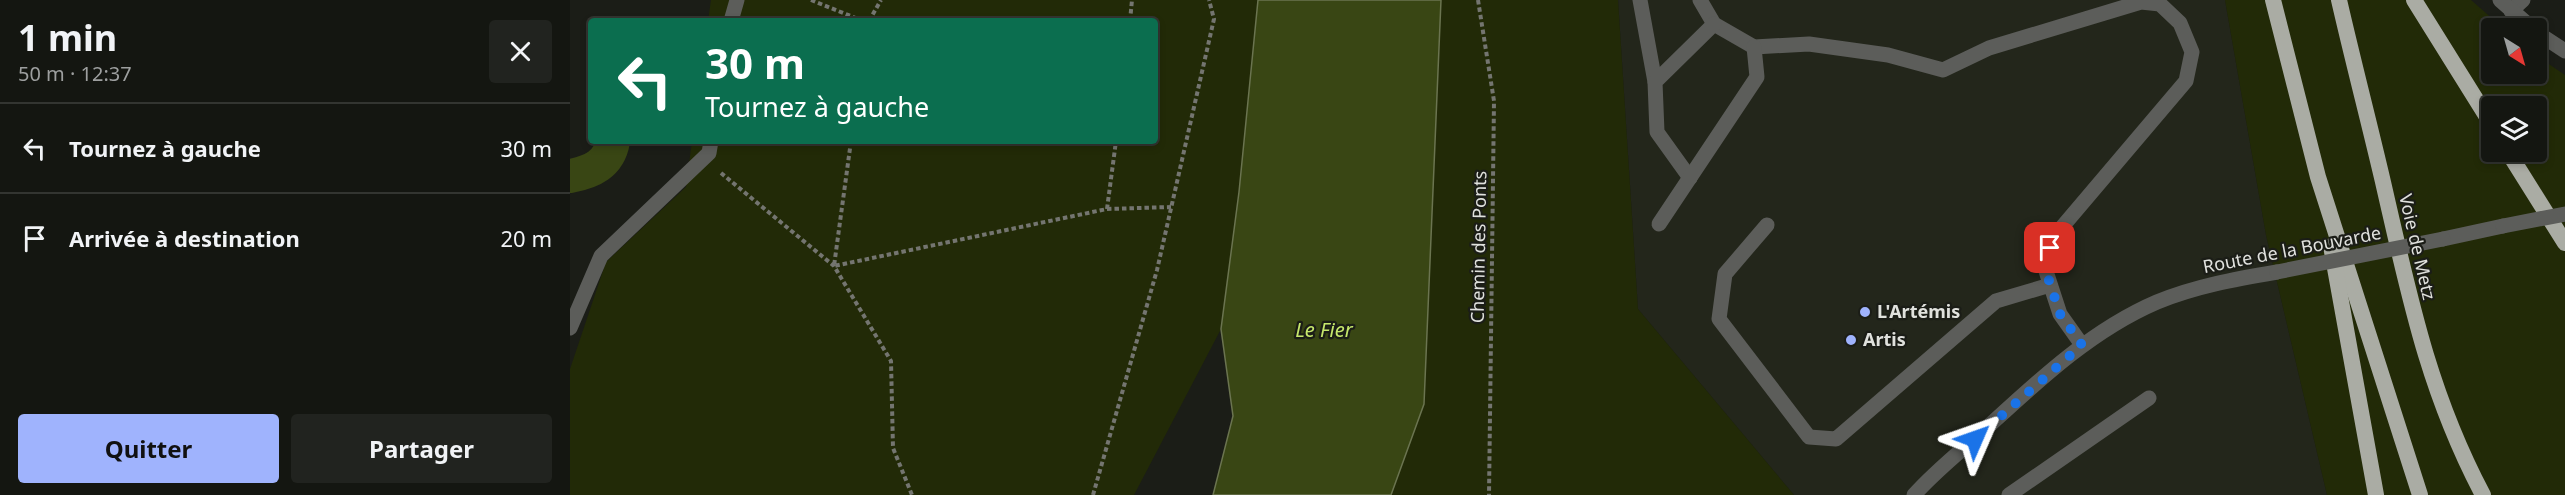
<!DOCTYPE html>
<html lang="fr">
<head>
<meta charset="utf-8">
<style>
	:root { --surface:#141611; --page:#21231f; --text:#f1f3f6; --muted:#9d9f9f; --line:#333531; --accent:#9fb3fd }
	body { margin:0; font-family:"Noto Sans",sans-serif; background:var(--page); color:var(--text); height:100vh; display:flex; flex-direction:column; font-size:22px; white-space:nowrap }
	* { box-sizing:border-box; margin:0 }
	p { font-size:20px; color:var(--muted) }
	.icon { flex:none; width:33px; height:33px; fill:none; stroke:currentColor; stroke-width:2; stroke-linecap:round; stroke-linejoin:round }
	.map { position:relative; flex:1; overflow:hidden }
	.drawer { display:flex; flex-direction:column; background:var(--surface); width:570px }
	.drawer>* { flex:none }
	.guide { position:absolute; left:18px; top:18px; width:570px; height:126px; border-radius:6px; box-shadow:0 3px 9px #0003,0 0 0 2px var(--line); background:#0b6e4f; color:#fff; overflow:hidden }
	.needle { width:39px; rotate:143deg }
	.tools { position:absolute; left:1911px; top:18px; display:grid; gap:12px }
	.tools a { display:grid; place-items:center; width:66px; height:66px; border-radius:6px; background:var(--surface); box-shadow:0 3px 9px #0003,0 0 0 2px var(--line); font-size:30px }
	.pin { position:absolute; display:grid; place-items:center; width:51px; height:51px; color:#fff; margin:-26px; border-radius:12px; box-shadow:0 3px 9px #0006 }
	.me { position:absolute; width:66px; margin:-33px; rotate:47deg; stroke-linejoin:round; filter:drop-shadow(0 0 4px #0008) }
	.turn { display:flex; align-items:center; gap:21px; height:126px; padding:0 18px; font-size:27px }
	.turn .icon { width:78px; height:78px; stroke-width:2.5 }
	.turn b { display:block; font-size:42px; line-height:51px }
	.round { display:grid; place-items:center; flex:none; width:63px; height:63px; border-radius:6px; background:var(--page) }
	.summary { display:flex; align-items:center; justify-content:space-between; height:102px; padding:0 18px }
	h1 { font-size:36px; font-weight:700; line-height:45px }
	.action { display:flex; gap:12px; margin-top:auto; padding:12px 18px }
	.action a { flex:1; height:69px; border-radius:6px; background:var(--accent); color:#111; font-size:24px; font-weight:700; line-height:69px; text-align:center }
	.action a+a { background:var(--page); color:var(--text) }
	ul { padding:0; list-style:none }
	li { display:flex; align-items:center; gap:18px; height:90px; padding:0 18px; border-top:2px solid var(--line) }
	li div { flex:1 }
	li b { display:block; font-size:22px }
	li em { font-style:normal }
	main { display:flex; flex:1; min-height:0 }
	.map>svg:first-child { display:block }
	.built { fill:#23261b }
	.green { fill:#222a07; fill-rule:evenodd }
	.water { fill:#394614; stroke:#6b7450; stroke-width:1.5 }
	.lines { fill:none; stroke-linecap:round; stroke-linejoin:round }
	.canal { stroke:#394614; stroke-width:34 }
	.path { stroke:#747570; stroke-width:4; stroke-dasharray:4.5 3; stroke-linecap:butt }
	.service { stroke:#5c5d5a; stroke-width:15 }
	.minor { stroke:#5c5d5a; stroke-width:15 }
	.tertiary { stroke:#5c5d5a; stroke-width:15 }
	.trunk { stroke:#aaaca4; stroke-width:16 }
	.tertiary-bridge { stroke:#5c5d5a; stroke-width:15 }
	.route { stroke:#1a73e8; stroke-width:10; stroke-dasharray:0 18 }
	.poi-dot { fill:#9fb3fd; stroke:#1b1d17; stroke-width:2 }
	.labels { text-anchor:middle; stroke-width:4.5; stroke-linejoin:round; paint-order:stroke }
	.street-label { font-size:18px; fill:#e0e1dd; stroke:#1b1d17 }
	.poi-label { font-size:18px; font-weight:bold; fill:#e0e1dd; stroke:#1b1d17; text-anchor:start }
	.water-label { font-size:20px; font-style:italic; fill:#c6e76c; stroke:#1b1d17 }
</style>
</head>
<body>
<main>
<section class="drawer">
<div class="summary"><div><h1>1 min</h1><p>50 m · 12:37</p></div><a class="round"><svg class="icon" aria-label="close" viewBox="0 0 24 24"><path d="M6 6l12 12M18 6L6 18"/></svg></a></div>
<ul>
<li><svg class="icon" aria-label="left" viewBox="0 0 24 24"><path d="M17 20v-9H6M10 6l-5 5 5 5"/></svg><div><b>Tournez à gauche</b></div><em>30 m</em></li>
<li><svg class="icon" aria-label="arrive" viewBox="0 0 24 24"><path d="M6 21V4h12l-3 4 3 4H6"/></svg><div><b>Arrivée à destination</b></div><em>20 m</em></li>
</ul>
<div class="action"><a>Quitter</a><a>Partager</a></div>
</section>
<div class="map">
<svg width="1995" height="495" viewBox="0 0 1995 495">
	<rect width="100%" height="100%" fill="#1b1d17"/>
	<path class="built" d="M 1048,0 L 1655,0 L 1696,235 L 1757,495 L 1224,495 L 1068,309 Z"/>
	<g class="green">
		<path d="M 141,0 L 688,0 L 669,192 L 651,329 L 564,495 L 0,495 L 0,369 L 36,262 L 116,187 L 122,141 L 585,141 L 585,21 L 138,21 Z"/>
		<path d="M 871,0 L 1048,0 L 1068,309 L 1224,495 L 821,495 L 854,404 Z"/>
		<path d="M 1655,0 L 1901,0 L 1933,28 L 1922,28 L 1922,74 L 1966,74 L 1967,56 L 1995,75 L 1995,495 L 1757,495 L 1696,235 ZM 1922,106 L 1966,106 L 1966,152 L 1922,152 Z"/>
	</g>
	<path class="water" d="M 688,0 L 871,0 L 854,404 L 821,495 L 643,495 L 663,416 L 651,329 L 669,192 Z"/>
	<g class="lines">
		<path class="canal" d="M 0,176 C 22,172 39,164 43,141"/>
		<g class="path">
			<path d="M 241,0 L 293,21"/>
			<path d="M 908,0 L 924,101 L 919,495"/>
			<path d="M 299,21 L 311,0"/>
			<path d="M 560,21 L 562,0"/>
			<path d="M 281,141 L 264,266 L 537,209 L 601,207"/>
			<path d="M 151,173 L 264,266 L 321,361 L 323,448 L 342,495"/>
			<path d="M 537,209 L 546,141"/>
			<path d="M 523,495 L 587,270 L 644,19 L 639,0"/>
		</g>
		<g class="service">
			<path d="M 1070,0 L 1085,82"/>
			<path d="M 1130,0 L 1144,24 L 1184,47 L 1239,44 L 1318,55 L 1373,70 L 1419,48 L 1571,2 L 1590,4 L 1610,23 L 1622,52 L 1616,81 L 1487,233 L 1473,262 L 1490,314 L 1512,345"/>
			<path d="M 1941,11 L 1953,0"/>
			<path d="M 161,21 L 167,0"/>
			<path d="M 1120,178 L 1087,132 L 1085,82 L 1144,24"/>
			<path d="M 1089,224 L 1187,77 L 1184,47"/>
			<path d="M 1197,225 L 1155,274 L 1149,319 L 1239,437 L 1266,439 L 1426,301 L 1480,285"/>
			<path d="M 0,328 L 31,256 L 139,153 L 141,141"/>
			<path d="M 1439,495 L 1579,398"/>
		</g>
		<g class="minor">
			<path d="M 1930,0 L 1962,28"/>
			<path d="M 1966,32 L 1995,51"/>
		</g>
		<g class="tertiary">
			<path d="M 1873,239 L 1933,226"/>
			<path d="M 1344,495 C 1367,469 1396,447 1422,423 C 1472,377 1524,329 1587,302 C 1626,286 1666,279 1707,272"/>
		</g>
		<g class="trunk">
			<path d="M 1703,0 L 1748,177 L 1850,495"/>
			<path d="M 1769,0 C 1783,61 1799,122 1813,182 C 1839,295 1858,391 1913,495"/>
			<path d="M 1844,0 L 1922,125"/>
			<path d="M 1938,152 L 1995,243"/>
			<path d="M 1761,246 L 1806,495"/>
		</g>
		<g class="tertiary-bridge">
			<path d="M 1933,226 L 1995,214"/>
			<path d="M 1707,272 L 1873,239"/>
		</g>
	</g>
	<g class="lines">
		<path class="route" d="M 1405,439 L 1512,345 L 1490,314 L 1473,262 L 1480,248"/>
	</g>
	<g class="poi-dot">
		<circle cx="1295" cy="312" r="6"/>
		<circle cx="1281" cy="340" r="6"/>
	</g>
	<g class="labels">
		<g class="street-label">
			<text transform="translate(909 247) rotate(-89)" y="6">Chemin des Ponts</text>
			<text transform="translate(1847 247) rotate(77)" y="6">Voie de Metz</text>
			<text transform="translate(1722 250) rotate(-11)" y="6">Route de la Bouvarde</text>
		</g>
		<g class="poi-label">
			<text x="1307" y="318">L'Artémis</text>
			<text x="1293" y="346">Artis</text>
		</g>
		<g class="water-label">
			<text x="754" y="337">Le Fier</text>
		</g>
	</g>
</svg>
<div class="tools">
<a><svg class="needle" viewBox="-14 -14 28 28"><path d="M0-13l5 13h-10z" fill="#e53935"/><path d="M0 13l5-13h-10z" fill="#9d9f9f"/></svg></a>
<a><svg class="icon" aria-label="layers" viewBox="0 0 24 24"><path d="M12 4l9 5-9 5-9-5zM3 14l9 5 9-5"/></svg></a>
</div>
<div class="pin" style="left:1480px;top:248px;background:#d93025"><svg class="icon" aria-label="arrive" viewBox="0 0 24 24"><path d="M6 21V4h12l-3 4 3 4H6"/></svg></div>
<svg class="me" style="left:1405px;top:439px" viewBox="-20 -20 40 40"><path d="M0-17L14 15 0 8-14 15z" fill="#1a73e8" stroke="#fff" stroke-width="4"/></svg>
<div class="guide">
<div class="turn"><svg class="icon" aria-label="left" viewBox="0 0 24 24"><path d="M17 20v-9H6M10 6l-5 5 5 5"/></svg><div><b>30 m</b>Tournez à gauche</div></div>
</div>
</div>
</main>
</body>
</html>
